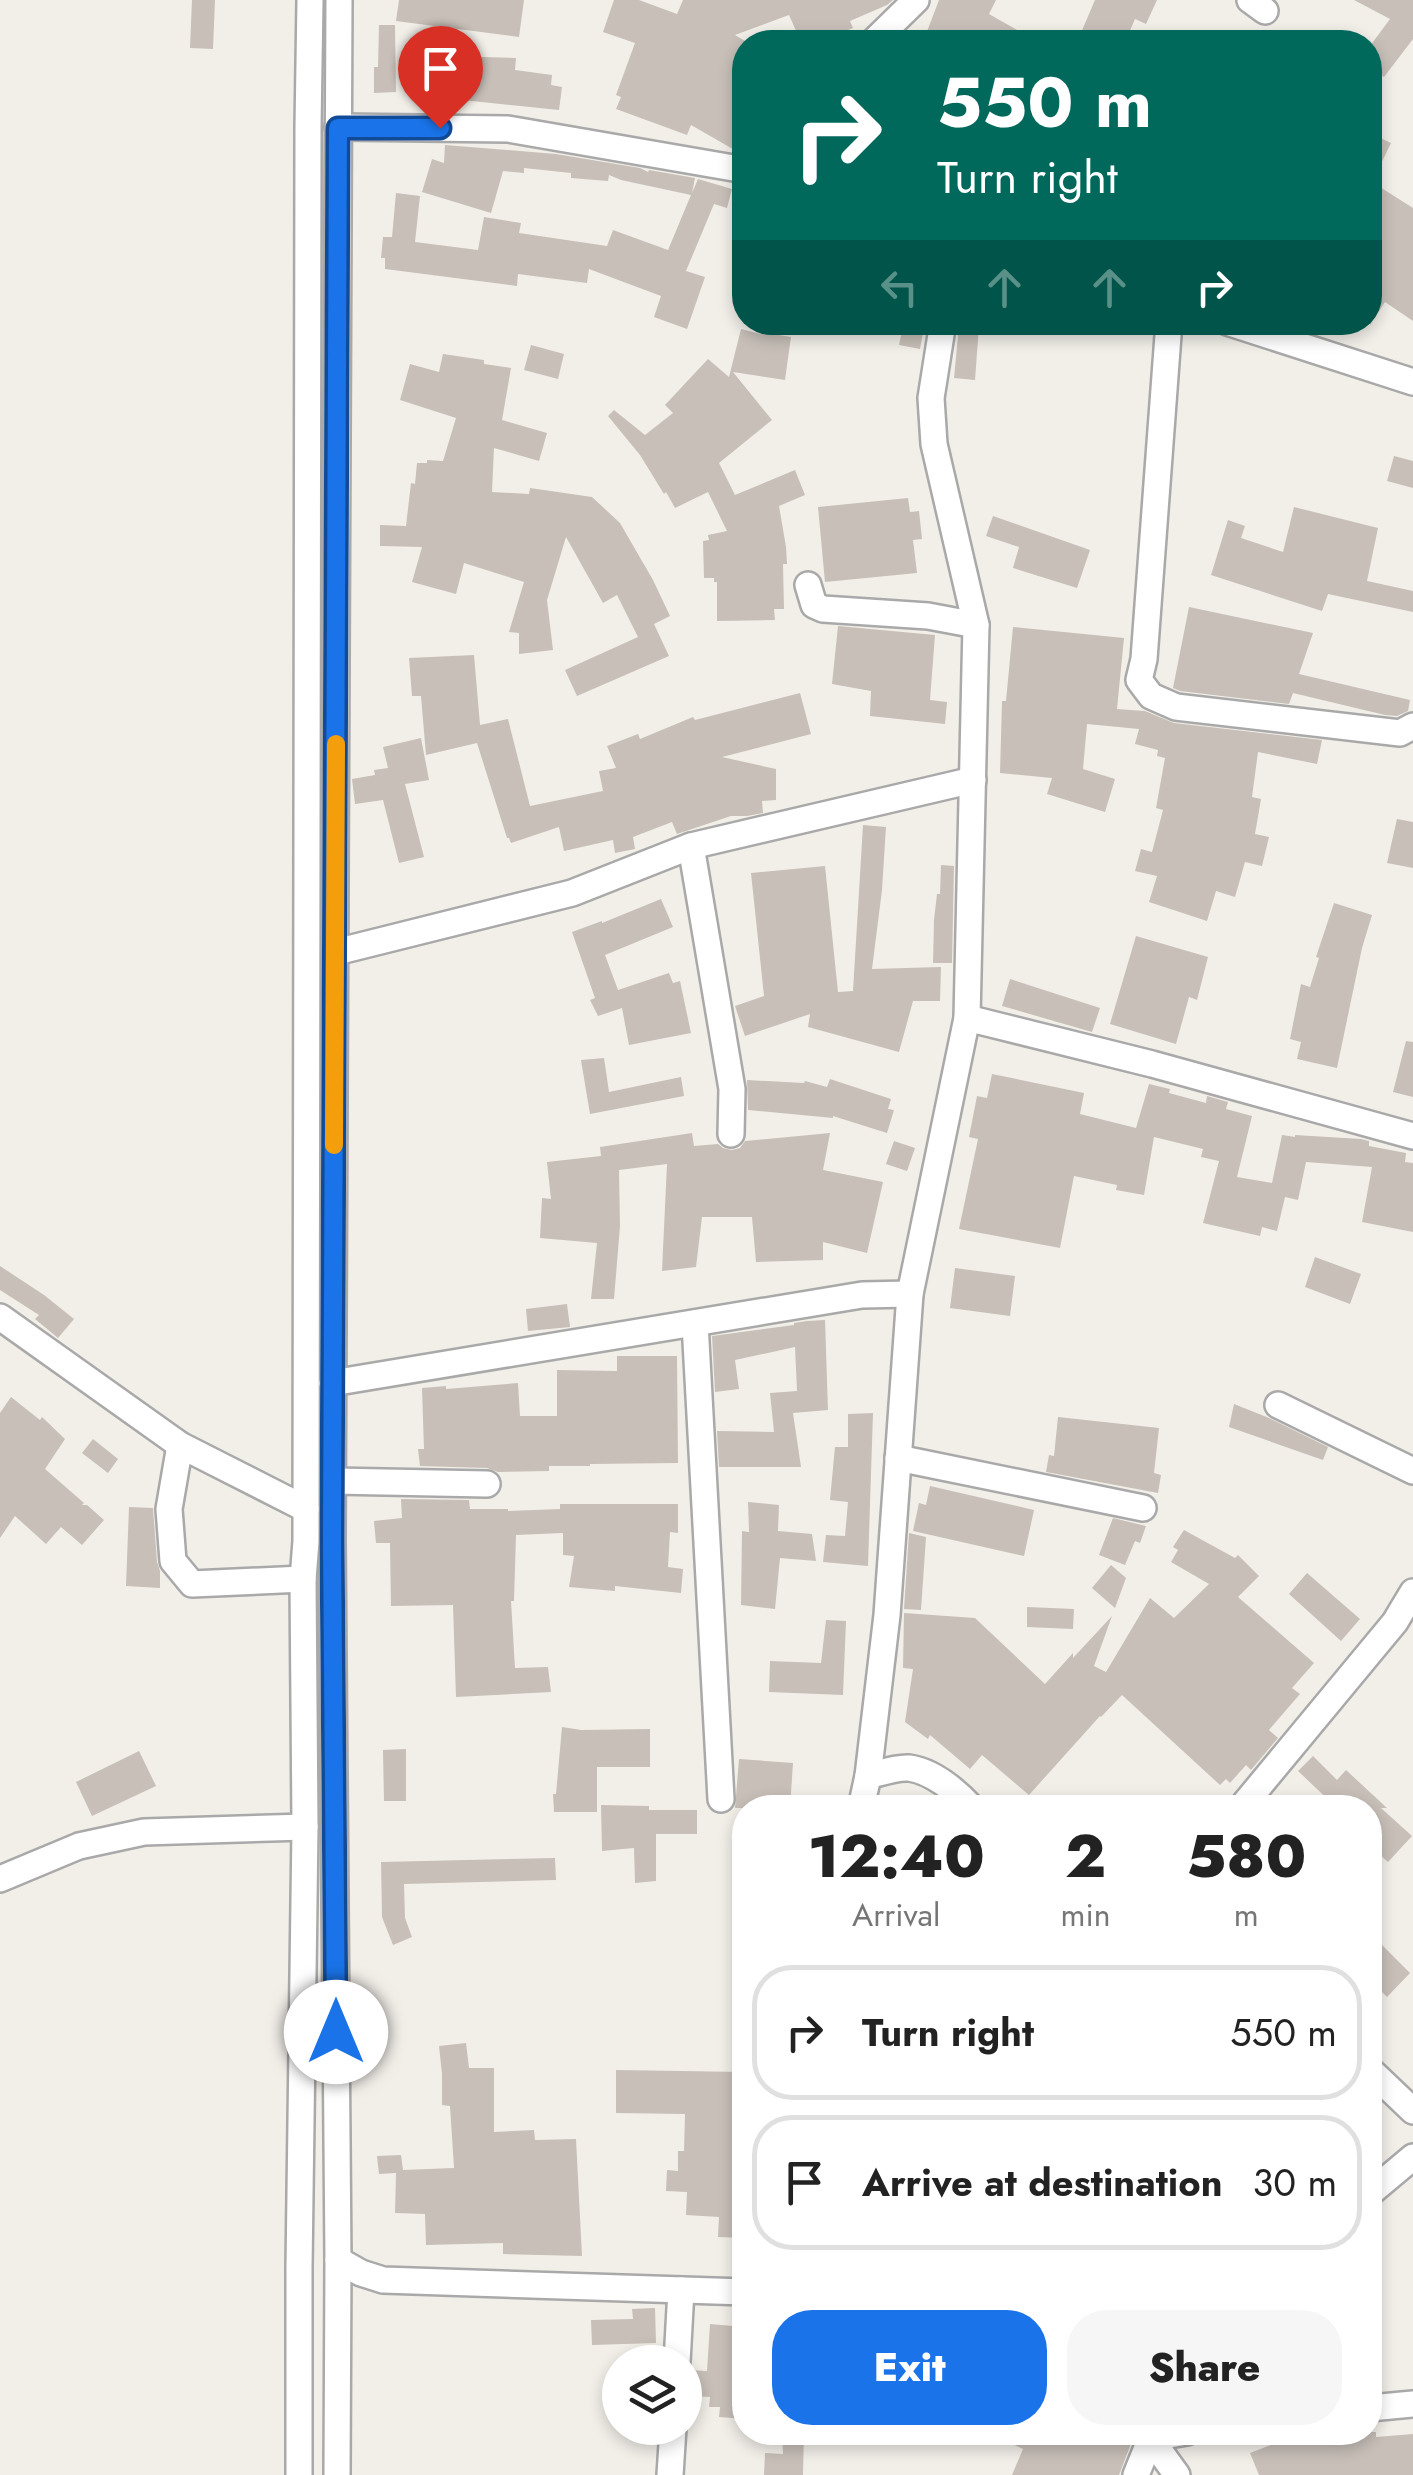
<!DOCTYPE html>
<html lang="en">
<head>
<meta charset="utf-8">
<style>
	:root { --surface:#fff; --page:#f6f6f6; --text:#222; --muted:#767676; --line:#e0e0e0; --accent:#1a73e8 }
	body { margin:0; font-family:Jost,sans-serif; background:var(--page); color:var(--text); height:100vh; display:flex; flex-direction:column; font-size:38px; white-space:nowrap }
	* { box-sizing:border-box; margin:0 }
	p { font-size:32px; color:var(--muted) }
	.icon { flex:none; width:55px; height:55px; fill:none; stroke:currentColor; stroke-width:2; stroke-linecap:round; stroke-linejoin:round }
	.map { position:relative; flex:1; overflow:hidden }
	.panel { position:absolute; left:732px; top:1795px; width:650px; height:650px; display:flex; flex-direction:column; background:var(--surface); border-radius:40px; box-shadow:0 5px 15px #0003 }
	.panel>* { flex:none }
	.top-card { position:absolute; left:732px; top:30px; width:650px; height:305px; border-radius:40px; box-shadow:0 5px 15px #0003; background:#00695c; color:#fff; overflow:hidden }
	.buttons { position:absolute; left:602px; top:2345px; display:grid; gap:20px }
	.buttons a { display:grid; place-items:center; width:100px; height:100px; border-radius:50%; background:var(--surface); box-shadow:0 5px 15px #0003; font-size:50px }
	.pin { position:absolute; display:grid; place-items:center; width:85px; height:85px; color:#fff; margin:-102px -42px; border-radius:50% 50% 50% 0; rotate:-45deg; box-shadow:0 0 10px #0007 }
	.pin .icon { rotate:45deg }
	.me { position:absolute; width:110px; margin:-55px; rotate:0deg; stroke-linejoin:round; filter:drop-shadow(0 0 8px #0008) }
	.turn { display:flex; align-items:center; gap:35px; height:210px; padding:0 40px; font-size:45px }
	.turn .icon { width:130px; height:130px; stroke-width:2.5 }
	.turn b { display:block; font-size:70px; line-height:85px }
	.lanes { display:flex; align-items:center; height:95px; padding:0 40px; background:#0003; justify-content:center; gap:50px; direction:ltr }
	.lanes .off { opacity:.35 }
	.eta { display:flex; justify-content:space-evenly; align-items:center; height:170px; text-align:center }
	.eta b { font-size:60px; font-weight:800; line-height:70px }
	.primary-button { display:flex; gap:20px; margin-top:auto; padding:20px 40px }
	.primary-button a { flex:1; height:115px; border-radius:40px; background:var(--accent); color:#fff; font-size:40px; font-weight:800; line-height:115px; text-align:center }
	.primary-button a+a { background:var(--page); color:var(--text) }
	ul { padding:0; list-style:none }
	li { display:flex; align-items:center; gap:30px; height:135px; margin:0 20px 15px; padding:0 20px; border:5px solid var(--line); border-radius:40px }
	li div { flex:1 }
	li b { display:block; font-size:38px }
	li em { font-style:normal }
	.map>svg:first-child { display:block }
	.building { fill:#c7bfb8 }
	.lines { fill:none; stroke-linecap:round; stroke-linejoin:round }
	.minor-casing { stroke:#a9a9a9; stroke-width:30 }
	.minor { stroke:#fff; stroke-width:25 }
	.route-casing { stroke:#114b97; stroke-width:25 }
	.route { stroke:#1a73e8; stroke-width:18 }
	.slow { stroke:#f59e0b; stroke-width:18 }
</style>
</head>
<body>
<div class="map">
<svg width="1413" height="2475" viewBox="0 0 1413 2475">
	<rect width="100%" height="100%" fill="#f2efe9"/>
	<g class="building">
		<path d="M 192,0 L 215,0 L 213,49 L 190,48 Z"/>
		<path d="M 399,0 L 524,0 L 519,37 L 396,21 Z"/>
		<path d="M 614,0 L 639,0 L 677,14 L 683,0 L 893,0 L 887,5 L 850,21 L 853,28 L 817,42 L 801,42 L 789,15 L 735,35 L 745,41 L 745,154 L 738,152 L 691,125 L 687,135 L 616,109 L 621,97 L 616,95 L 635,43 L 603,32 Z"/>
		<path d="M 939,0 L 996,0 L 989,14 L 1038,42 L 923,42 Z"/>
		<path d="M 1095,0 L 1157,0 L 1146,24 L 1135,19 L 1125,42 L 1077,42 Z"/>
		<path d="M 1354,0 L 1413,0 L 1413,39 L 1384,77 L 1370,66 L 1370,46 L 1390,19 Z"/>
		<path d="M 379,25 L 395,25 L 396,92 L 374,93 L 374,67 L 378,67 Z"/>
		<path d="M 447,56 L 516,58 L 515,70 L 552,75 L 551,85 L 562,87 L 559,110 L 443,98 Z"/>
		<path d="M 1370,133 L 1391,143 L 1372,182 L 1413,208 L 1413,321 L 1385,302 L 1370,325 L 1370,220 L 1379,207 L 1370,203 Z"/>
		<path d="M 445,145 L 556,154 L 640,168 L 648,172 L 649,170 L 695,178 L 692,193 L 698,179 L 732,189 L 727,208 L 714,204 L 686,271 L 705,277 L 687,329 L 654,317 L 661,296 L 589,269 L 587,283 L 518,274 L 517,286 L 385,269 L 385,258 L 381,258 L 383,237 L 392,237 L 396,193 L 420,196 L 415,242 L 478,250 L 484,217 L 521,223 L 519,233 L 607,246 L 613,230 L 668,250 L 691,195 L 621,180 L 609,175 L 608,181 L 571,178 L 571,173 L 524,168 L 524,173 L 503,171 L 491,213 L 422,192 L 432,159 L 444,163 Z"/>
		<path d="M 904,322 L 925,322 L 920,349 L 899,345 Z"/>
		<path d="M 959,325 L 979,326 L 975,380 L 954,378 Z"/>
		<path d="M 741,329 L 761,334 L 761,332 L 791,337 L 785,380 L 733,372 L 772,420 L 719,463 L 735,495 L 795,470 L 805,495 L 779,506 L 786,547 L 787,564 L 783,564 L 784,609 L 774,609 L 775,620 L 717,621 L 717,582 L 714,582 L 714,578 L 704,578 L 703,541 L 709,540 L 708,535 L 727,531 L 708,492 L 675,508 L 666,492 L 664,494 L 640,455 L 608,416 L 614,410 L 645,435 L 673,413 L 665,405 L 708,359 L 729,377 Z"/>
		<path d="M 531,345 L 564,354 L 558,379 L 524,370 Z"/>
		<path d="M 443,354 L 484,360 L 484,364 L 511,368 L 502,420 L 547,433 L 539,461 L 494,448 L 492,492 L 529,494 L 530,488 L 592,497 L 620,523 L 653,580 L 670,616 L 654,624 L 669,656 L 577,696 L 565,670 L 638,637 L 617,595 L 603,603 L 566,537 L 547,600 L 553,650 L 519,654 L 519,633 L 509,632 L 524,582 L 464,563 L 456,594 L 412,582 L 422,547 L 380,546 L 380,525 L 406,526 L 411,483 L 415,484 L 417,463 L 427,463 L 427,460 L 443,461 L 456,418 L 400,400 L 410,364 L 439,372 Z"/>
		<path d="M 1394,456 L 1413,461 L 1413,488 L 1387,481 Z"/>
		<path d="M 908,498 L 910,512 L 919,511 L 922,539 L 913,540 L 917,573 L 825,582 L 818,507 Z"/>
		<path d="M 1294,507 L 1378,528 L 1367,581 L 1413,591 L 1413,612 L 1328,594 L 1322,611 L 1211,575 L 1228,520 L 1245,526 L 1241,538 L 1283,552 Z"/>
		<path d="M 993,516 L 1090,550 L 1077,588 L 1013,568 L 1019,547 L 986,536 Z"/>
		<path d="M 1189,607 L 1313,633 L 1299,674 L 1410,700 L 1408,711 L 1397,716 L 1385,715 L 1293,693 L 1289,704 L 1180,691 L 1173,688 Z"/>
		<path d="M 838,626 L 935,635 L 930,700 L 947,702 L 945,724 L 870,716 L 871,691 L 832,684 Z"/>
		<path d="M 1013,627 L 1124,638 L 1117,709 L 1145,711 L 1174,723 L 1322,740 L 1317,764 L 1258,752 L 1252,797 L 1261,799 L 1255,834 L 1269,837 L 1262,866 L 1245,862 L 1235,897 L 1216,891 L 1207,921 L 1149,902 L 1157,876 L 1135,871 L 1141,849 L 1152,852 L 1163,810 L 1156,808 L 1165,758 L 1157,756 L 1158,750 L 1135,744 L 1139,729 L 1087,724 L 1083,769 L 1115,779 L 1105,812 L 1047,794 L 1052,778 L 1000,773 L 1002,701 L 1006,701 Z"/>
		<path d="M 474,655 L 480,725 L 508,719 L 530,806 L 603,791 L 599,771 L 616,768 L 607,746 L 638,734 L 640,739 L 693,717 L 695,720 L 800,693 L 811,734 L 722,757 L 776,769 L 776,800 L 762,801 L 763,813 L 747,816 L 731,816 L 677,834 L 672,822 L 633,837 L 635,849 L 615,853 L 613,840 L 564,851 L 559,827 L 511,843 L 509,838 L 507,838 L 477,743 L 426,755 L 421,696 L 412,696 L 409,658 Z"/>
		<path d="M 421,738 L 429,780 L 405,784 L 424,857 L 399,863 L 383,800 L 355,804 L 352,779 L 375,775 L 374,770 L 388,768 L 383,747 Z"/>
		<path d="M 1397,819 L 1413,822 L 1413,868 L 1387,863 Z"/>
		<path d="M 863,825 L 886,827 L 882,890 L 872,969 L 941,967 L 940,1001 L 913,1001 L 899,1052 L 808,1027 L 810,1014 L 745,1036 L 735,1006 L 764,996 L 751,873 L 825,866 L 838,992 L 853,991 Z"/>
		<path d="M 941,865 L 954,866 L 952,963 L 933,963 L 934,920 L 937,894 L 940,894 Z"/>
		<path d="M 661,899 L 673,927 L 605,955 L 618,990 L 669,973 L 673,983 L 680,981 L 691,1033 L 629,1045 L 622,1008 L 598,1016 L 590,1000 L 595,998 L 572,932 L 602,921 L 602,923 Z"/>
		<path d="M 1334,903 L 1372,915 L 1362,948 L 1337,1068 L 1297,1059 L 1301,1042 L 1290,1039 L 1301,984 L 1310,987 L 1319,958 L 1316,957 Z"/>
		<path d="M 1136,936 L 1208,957 L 1197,1000 L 1189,997 L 1176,1044 L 1110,1024 Z"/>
		<path d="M 1010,979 L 1100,1008 L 1092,1032 L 1002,1006 Z"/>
		<path d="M 1406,1041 L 1413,1042 L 1413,1097 L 1393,1092 Z"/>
		<path d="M 604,1058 L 609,1092 L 681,1077 L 684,1096 L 590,1114 L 581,1060 Z"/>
		<path d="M 992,1074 L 1084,1093 L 1080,1114 L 1136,1128 L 1149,1084 L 1170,1089 L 1169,1093 L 1206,1103 L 1207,1096 L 1228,1102 L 1226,1109 L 1252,1116 L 1237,1177 L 1272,1183 L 1282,1135 L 1295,1137 L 1295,1135 L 1361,1139 L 1369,1141 L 1369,1146 L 1406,1153 L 1405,1162 L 1413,1163 L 1413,1232 L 1362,1222 L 1372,1167 L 1306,1162 L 1298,1200 L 1285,1197 L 1277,1231 L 1262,1227 L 1260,1236 L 1203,1223 L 1219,1161 L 1201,1157 L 1203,1149 L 1154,1137 L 1144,1195 L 1116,1190 L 1117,1185 L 1074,1176 L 1060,1248 L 959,1229 L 978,1139 L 969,1137 L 977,1096 L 987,1098 Z"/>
		<path d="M 830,1079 L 891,1099 L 888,1109 L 894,1110 L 887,1133 L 833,1116 L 833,1118 L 748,1110 L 747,1080 L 804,1083 L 805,1081 L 827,1087 Z"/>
		<path d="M 692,1133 L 694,1146 L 718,1144 L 723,1148 L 732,1150 L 740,1148 L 745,1141 L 830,1133 L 823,1170 L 883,1182 L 867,1253 L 823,1242 L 823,1260 L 756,1262 L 752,1217 L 702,1217 L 696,1267 L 662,1271 L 667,1164 L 619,1170 L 620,1226 L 614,1299 L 591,1299 L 597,1243 L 540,1238 L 542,1198 L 551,1199 L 547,1162 L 601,1156 L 600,1147 Z"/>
		<path d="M 894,1141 L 915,1148 L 907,1171 L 886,1164 Z"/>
		<path d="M 1315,1257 L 1361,1274 L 1350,1304 L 1305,1287 Z"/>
		<path d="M 0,1266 L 44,1295 L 74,1319 L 58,1338 L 35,1319 L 39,1315 L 0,1290 Z"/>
		<path d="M 955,1268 L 1015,1276 L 1010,1316 L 950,1308 Z"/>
		<path d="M 567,1304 L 570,1327 L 528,1331 L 526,1309 Z"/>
		<path d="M 825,1320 L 828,1410 L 793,1413 L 801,1467 L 719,1467 L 717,1431 L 774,1432 L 770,1393 L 797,1391 L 795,1347 L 735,1360 L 739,1389 L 715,1392 L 712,1336 L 794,1325 L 794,1323 L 807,1321 Z"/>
		<path d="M 617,1356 L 677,1356 L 678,1463 L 590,1464 L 590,1466 L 549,1466 L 549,1471 L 498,1472 L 487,1468 L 420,1466 L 418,1449 L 424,1449 L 422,1388 L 446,1386 L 446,1389 L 518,1383 L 520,1416 L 557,1416 L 557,1370 L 617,1371 Z"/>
		<path d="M 11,1397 L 40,1420 L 42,1417 L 65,1439 L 45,1469 L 84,1503 L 82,1505 L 87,1505 L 104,1520 L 82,1545 L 61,1527 L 46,1544 L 15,1516 L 0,1538 L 0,1413 Z"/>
		<path d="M 1234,1404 L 1269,1418 L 1328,1447 L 1323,1460 L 1229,1427 Z"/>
		<path d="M 873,1413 L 868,1566 L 823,1562 L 826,1535 L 845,1536 L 848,1502 L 830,1500 L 835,1447 L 848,1447 L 848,1414 Z"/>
		<path d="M 1058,1417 L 1159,1428 L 1154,1473 L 1161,1475 L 1158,1493 L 1046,1472 L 1049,1455 L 1054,1456 Z"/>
		<path d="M 93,1439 L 118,1459 L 108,1473 L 82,1453 Z"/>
		<path d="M 930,1486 L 1034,1510 L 1024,1556 L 913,1531 L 919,1503 L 926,1505 Z"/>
		<path d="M 401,1499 L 469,1500 L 470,1509 L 508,1509 L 508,1511 L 560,1509 L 560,1504 L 678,1504 L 678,1533 L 670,1532 L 668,1567 L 683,1569 L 681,1593 L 615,1586 L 615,1591 L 569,1587 L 574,1556 L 563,1555 L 563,1533 L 516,1535 L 514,1601 L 511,1601 L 515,1668 L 548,1667 L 551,1692 L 456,1697 L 453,1605 L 391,1606 L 390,1543 L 376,1543 L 374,1521 L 402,1518 Z"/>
		<path d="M 748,1502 L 779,1505 L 778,1531 L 812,1534 L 816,1561 L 780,1558 L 775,1609 L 741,1605 L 742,1531 L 749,1532 Z"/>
		<path d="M 129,1507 L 153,1508 L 157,1562 L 160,1571 L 160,1588 L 126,1586 Z"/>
		<path d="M 1113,1518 L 1146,1526 L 1140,1543 L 1135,1541 L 1125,1565 L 1099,1555 Z"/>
		<path d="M 1184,1530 L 1235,1558 L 1238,1555 L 1259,1576 L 1238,1597 L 1314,1663 L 1292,1688 L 1300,1694 L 1269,1730 L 1278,1738 L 1251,1770 L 1246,1765 L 1230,1783 L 1226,1779 L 1220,1785 L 1122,1695 L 1101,1717 L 1100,1716 L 1029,1795 L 982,1755 L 970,1769 L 930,1735 L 928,1739 L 905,1722 L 913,1669 L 903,1668 L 904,1613 L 975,1618 L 1045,1684 L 1073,1653 L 1073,1658 L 1112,1616 L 1094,1666 L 1106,1672 L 1150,1598 L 1174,1618 L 1209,1584 L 1171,1562 L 1178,1550 L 1173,1547 Z"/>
		<path d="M 909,1533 L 926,1537 L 921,1610 L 904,1609 Z"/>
		<path d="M 1111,1565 L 1126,1578 L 1115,1608 L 1092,1588 Z"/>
		<path d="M 1307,1573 L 1360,1619 L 1341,1641 L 1289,1594 Z"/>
		<path d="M 1027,1607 L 1074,1609 L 1073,1629 L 1027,1627 Z"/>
		<path d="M 826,1620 L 846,1621 L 843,1695 L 769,1692 L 770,1661 L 821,1663 Z"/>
		<path d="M 562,1727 L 581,1730 L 650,1729 L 650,1767 L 597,1767 L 597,1812 L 554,1812 L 553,1794 L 556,1794 Z"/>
		<path d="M 406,1749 L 406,1801 L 384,1801 L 383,1750 Z"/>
		<path d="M 139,1751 L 156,1786 L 92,1816 L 76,1782 Z"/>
		<path d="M 1313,1756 L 1337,1780 L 1346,1770 L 1387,1808 L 1381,1808 L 1412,1836 L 1388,1862 L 1370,1846 L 1370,1808 L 1337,1808 L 1298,1771 Z"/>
		<path d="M 739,1759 L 793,1763 L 790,1808 L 735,1808 Z"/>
		<path d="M 601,1805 L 649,1806 L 649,1810 L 697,1810 L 697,1834 L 656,1834 L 656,1881 L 635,1883 L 634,1848 L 602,1851 Z"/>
		<path d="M 555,1858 L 556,1880 L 404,1884 L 405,1918 L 412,1937 L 393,1945 L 382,1917 L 381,1862 Z"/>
		<path d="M 1370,1933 L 1410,1973 L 1387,1997 L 1370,1980 Z"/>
		<path d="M 466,2043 L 469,2068 L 494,2068 L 494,2132 L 534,2130 L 535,2140 L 576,2139 L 582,2256 L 503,2254 L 503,2243 L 426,2245 L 425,2214 L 395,2213 L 396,2173 L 379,2174 L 377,2156 L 401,2155 L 403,2170 L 454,2168 L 450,2106 L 442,2105 L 442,2074 L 439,2046 Z"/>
		<path d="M 616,2070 L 745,2072 L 745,2238 L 718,2237 L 719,2217 L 686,2215 L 687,2192 L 666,2191 L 667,2170 L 678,2171 L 678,2151 L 684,2151 L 685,2114 L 616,2113 Z"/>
		<path d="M 655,2308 L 656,2343 L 592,2345 L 591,2320 L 633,2319 L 632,2309 Z"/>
		<path d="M 710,2324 L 745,2327 L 745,2419 L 719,2417 L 720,2407 L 709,2407 L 710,2397 L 690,2396 L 691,2370 L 707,2371 Z"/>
		<path d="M 782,2432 L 804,2432 L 803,2475 L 764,2475 L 765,2453 L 783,2454 Z"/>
		<path d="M 987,2432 L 1130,2432 L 1132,2441 L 1119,2475 L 1012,2475 L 1023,2449 Z"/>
		<path d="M 1304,2432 L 1376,2432 L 1376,2437 L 1413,2434 L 1413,2475 L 1259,2475 L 1250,2453 Z"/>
	</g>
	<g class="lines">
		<defs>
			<g id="minor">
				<path d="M 1250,0 L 1265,11"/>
				<path d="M 873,42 L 916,0"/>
				<path d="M 338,127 L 508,129 L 745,170"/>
				<path d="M 1169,322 L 1144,659 L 1139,680 L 1151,696 L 1176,707 L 1400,733 L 1413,726"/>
				<path d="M 1227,322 L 1413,382"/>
				<path d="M 808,585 L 814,605 L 823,609 L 928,616 L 976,625"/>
				<path d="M 691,846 L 732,1089 L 731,1134"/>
				<path d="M 336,952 L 572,893 L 691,846 L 973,780"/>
				<path d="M 967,1018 L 1152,1064 L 1413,1136"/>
				<path d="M 0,1317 L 180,1445 L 306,1509"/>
				<path d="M 695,1323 L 721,1799"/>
				<path d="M 332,1383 L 862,1295 L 910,1294"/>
				<path d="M 1278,1405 L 1413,1471"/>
				<path d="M 180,1445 L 169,1509 L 173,1561 L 192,1584 L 303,1579"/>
				<path d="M 898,1458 L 1143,1508"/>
				<path d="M 333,1481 L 487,1484"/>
				<path d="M 868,1776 C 880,1773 896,1767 909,1768 C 932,1771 956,1791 972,1808"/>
				<path d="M 861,1808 L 868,1776 L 887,1615 L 910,1294 L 967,1018 L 976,625 L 934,444 L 931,398 L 943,322"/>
				<path d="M 1241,1808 L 1395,1622 L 1413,1592"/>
				<path d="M 0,1879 L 79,1846 L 144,1832 L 305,1827"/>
				<path d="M 1370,2070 L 1413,2111"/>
				<path d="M 1370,2193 L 1413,2157"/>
				<path d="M 338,2260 L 361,2273 L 383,2280 L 745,2292"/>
				<path d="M 677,2362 L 681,2290"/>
				<path d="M 1370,2408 L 1413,2404"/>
				<path d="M 1146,2432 L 1177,2475"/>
				<path d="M 299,2475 L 299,2268 L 305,1827 L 303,1579 L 306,1541 L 308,127 L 310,0"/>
				<path d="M 337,2475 L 338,2260 L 332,1540 L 339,0"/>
				<path d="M 670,2475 L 673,2428"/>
				<path d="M 1136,2475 L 1151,2438 L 1187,2432"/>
			</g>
		</defs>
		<use href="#minor" class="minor-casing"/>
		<use href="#minor" class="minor"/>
	</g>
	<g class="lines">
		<defs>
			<path id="route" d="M 336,2032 L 332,1540 L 338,128 L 440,128"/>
		</defs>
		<use href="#route" class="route-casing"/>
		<use href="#route" class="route"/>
		<path class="slow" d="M 334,1145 L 336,744"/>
	</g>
</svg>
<div class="buttons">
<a><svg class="icon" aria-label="layers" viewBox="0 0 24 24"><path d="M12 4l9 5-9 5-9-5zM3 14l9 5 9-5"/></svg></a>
</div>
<div class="pin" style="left:440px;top:128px;background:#d93025"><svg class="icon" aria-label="arrive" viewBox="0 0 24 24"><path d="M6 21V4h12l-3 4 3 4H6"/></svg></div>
<svg class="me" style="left:336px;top:2032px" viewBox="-20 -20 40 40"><circle r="19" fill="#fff"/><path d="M0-13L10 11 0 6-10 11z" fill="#1a73e8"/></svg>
<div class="top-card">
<div class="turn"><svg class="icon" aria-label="right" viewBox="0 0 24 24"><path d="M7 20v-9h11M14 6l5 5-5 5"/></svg><div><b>550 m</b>Turn right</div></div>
<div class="lanes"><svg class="icon off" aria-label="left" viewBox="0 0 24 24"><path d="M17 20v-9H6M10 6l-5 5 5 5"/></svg><svg class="icon off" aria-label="ahead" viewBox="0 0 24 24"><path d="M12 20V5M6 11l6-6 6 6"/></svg><svg class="icon off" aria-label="ahead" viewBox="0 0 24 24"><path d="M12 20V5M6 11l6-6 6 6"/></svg><svg class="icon" aria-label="right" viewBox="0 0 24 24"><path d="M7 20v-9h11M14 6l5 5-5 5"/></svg></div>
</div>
<section class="panel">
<div class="eta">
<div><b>12:40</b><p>Arrival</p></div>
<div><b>2</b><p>min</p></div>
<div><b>580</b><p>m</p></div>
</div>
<ul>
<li><svg class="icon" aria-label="right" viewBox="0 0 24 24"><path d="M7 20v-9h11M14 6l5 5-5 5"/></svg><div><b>Turn right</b></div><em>550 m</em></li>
<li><svg class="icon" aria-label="arrive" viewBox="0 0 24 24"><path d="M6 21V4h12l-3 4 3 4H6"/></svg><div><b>Arrive at destination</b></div><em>30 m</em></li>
</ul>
<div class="primary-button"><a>Exit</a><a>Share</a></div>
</section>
</div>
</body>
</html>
